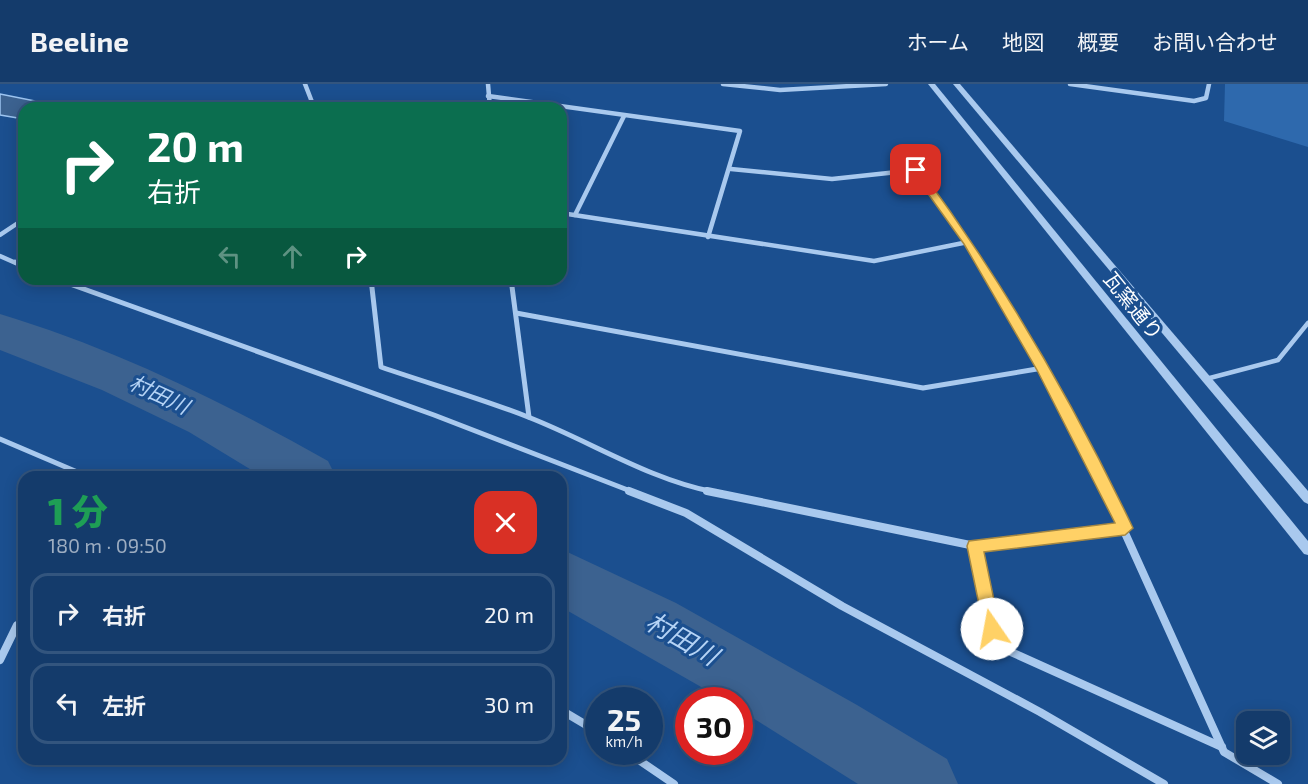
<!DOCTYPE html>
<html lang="ja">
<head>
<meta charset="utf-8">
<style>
	:root { --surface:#143b6b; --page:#1d4271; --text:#f1f3f6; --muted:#9dadc1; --line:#33557e }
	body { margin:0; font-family:"Exo 2","Noto Sans JP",sans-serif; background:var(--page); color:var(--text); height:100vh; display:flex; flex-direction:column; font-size:22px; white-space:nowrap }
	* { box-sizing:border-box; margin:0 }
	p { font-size:20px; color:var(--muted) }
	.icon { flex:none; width:33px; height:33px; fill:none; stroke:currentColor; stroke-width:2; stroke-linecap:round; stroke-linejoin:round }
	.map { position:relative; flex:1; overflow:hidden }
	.sheet { position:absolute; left:18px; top:387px; width:549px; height:294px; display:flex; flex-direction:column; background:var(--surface); border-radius:18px; box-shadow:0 3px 15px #0003,0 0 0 2px var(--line) }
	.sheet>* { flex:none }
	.guide { position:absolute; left:18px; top:18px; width:549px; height:183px; border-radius:18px; box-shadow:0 3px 15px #0003,0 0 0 2px var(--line); background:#0b6e4f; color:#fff; overflow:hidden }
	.fabs { position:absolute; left:1236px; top:627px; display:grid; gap:12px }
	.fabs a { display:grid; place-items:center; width:54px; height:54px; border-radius:12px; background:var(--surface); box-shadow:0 3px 15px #0003,0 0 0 2px var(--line); font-size:30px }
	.speed { position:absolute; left:585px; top:603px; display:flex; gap:12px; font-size:30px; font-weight:700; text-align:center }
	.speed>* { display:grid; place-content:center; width:78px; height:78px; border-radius:50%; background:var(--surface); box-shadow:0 3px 15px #0003,0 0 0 2px var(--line); line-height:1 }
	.speed small { font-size:15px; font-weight:400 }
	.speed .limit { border:9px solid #d22; background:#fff; color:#111 }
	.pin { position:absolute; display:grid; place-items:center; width:51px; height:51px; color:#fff; margin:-26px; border-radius:12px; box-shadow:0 3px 9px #0006 }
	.me { position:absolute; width:66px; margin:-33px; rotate:348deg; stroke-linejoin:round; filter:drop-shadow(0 0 4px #0008) }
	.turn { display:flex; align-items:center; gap:21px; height:126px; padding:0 30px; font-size:27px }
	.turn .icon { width:78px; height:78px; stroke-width:2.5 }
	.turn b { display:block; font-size:42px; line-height:51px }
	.lanes { display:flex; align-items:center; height:57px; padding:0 30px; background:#0003; justify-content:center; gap:30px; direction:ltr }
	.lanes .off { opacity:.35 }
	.round { display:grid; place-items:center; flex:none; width:63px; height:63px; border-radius:18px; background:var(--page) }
	.overview { display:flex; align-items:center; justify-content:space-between; height:102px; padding:0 30px }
	h1 { font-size:36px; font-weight:800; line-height:45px; color:#1e9e55 }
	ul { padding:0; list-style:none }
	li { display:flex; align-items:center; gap:18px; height:81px; margin:0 12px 9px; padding:0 18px; border:3px solid var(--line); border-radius:18px }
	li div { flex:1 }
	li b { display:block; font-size:22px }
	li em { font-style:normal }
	header { display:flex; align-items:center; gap:36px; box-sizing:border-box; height:84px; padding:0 30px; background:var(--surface); border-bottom:2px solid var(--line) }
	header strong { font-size:28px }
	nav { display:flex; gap:33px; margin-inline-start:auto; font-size:21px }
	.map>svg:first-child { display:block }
	.green { fill:#2e69ad }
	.water { fill:#3c6290; stroke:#9cc4f0; stroke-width:1.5 }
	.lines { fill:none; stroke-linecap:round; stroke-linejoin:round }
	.river { fill:#3c6290; fill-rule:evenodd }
	.service { stroke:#a9c9ee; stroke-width:4.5 }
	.minor-far2 { stroke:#a9c9ee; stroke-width:4.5 }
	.minor-far1 { stroke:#a9c9ee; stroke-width:5 }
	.minor { stroke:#a9c9ee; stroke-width:8 }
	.tertiary { fill:#a9c9ee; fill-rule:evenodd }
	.route { fill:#ffd166; stroke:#a68842; stroke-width:1.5 }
	.labels { text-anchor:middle; stroke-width:6; stroke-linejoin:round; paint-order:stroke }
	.street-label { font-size:20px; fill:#fff; stroke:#1b4f8f }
	.water-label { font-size:21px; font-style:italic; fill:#b5d3f5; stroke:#1b4f8f }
	.near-water-label { font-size:26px; font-style:italic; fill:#b5d3f5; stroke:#1b4f8f }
</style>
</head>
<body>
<header>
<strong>Beeline</strong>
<nav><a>ホーム</a><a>地図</a><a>概要</a><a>お問い合わせ</a></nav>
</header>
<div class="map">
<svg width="1308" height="700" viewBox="0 0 1308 700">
	<rect width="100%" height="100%" fill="#1b4f8f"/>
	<path class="green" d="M 1225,0 L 1308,0 L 1308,63 L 1224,37 Z"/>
	<path class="water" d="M 0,10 L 70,24 L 24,24 L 24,35 L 0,31 Z"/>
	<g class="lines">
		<g class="river">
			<path d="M 0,230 C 116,265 223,318 328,377 L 336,393 L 263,393 L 189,348 L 102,306 L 0,266 Z"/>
			<path d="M 561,465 L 676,519 L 857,621 L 947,675 L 958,700 L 858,700 L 740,626 L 740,616 L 724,616 L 561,523 Z"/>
		</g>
		<path class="service" d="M 1206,295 L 1278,276 L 1308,239"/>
		<g class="minor-far2">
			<path d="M 305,0 L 312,18 L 321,24"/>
			<path d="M 488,0 L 490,24"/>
			<path d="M 723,0 L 780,6 L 886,0"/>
			<path d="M 1070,0 L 1194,17 L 1206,14 L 1209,0"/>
			<path d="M 488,12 L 740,47 L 708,153"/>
			<path d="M 731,85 L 832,95 L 916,86 L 981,180"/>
			<path d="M 561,129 L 874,177 L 968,158"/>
			<path d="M 575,131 L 624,32"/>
			<path d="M 0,151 L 24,135"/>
			<path d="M 0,172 L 18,180"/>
		</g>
		<g class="minor-far1">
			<path d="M 15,178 L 24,182"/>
			<path d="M 980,178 L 1043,284 L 1107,408"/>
			<path d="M 56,195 L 434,331 L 633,408"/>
			<path d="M 371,195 L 381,283 C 430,300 480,314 528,333 C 590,357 648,395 714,408"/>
			<path d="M 511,195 L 529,333"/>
			<path d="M 516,229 L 923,304 L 1043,284"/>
			<path d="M 0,355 L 89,393"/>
		</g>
		<g class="minor">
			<path d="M 629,407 L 686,429 L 842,522 L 1040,628 L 1164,700"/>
			<path d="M 707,407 L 975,462 L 1125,444"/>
			<path d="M 1106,407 L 1224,668 L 1278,700"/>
			<path d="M 975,462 C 981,499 983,541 1011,568 L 1222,663"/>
			<path d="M 0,576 L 17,541 L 24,539"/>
			<path d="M 561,626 L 598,648"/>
			<path d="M 627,668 L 674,700"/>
		</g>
		<g class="tertiary">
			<path d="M 928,0 L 935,0 L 1308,457 L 1308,471 L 1304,470 Z"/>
			<path d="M 953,0 L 960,0 L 1308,407 L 1308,420 L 1304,418 Z"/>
		</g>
	</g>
	<path class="route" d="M 916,83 L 919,84 C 1002,196 1073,318 1133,444 L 1125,451 L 984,468 L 1000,545 L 998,550 L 992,552 L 986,550 L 984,545 L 967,462 L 969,457 L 1115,439 L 1037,286 L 964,160 L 911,86 Z"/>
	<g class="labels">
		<g class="street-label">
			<text transform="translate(1133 222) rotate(51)" y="7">瓦窯通り</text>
		</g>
		<g class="water-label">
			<text transform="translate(159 311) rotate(25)" y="7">村田川</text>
		</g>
		<g class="near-water-label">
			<text transform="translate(682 555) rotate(30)" y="9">村田川</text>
		</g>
	</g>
</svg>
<div class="fabs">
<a><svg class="icon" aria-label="layers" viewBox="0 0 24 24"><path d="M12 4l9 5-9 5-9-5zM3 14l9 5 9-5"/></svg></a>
</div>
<div class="speed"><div>25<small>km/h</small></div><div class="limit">30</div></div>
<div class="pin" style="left:916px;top:86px;background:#d93025"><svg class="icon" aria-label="arrive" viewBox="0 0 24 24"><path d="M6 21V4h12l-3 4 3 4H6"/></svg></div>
<svg class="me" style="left:992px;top:545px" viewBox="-20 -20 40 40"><circle r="19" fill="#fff"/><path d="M0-13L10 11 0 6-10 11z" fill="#ffd166"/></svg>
<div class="guide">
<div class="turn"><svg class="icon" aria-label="right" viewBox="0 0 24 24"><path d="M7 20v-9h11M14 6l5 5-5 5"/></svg><div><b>20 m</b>右折</div></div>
<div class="lanes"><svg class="icon off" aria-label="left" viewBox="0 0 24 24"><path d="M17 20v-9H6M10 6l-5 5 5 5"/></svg><svg class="icon off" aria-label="ahead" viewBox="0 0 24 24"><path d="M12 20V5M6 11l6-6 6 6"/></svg><svg class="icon" aria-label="right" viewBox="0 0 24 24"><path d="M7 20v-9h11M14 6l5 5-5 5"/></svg></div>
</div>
<section class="sheet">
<div class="overview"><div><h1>1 分</h1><p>180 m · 09:50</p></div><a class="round" style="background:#d93025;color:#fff"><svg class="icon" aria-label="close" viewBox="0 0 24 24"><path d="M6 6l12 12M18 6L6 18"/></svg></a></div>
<ul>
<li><svg class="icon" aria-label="right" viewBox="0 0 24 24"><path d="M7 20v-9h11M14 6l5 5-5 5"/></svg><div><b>右折</b></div><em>20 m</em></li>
<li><svg class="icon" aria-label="left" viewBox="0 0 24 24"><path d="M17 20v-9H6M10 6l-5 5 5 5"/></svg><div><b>左折</b></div><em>30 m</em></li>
</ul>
</section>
</div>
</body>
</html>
